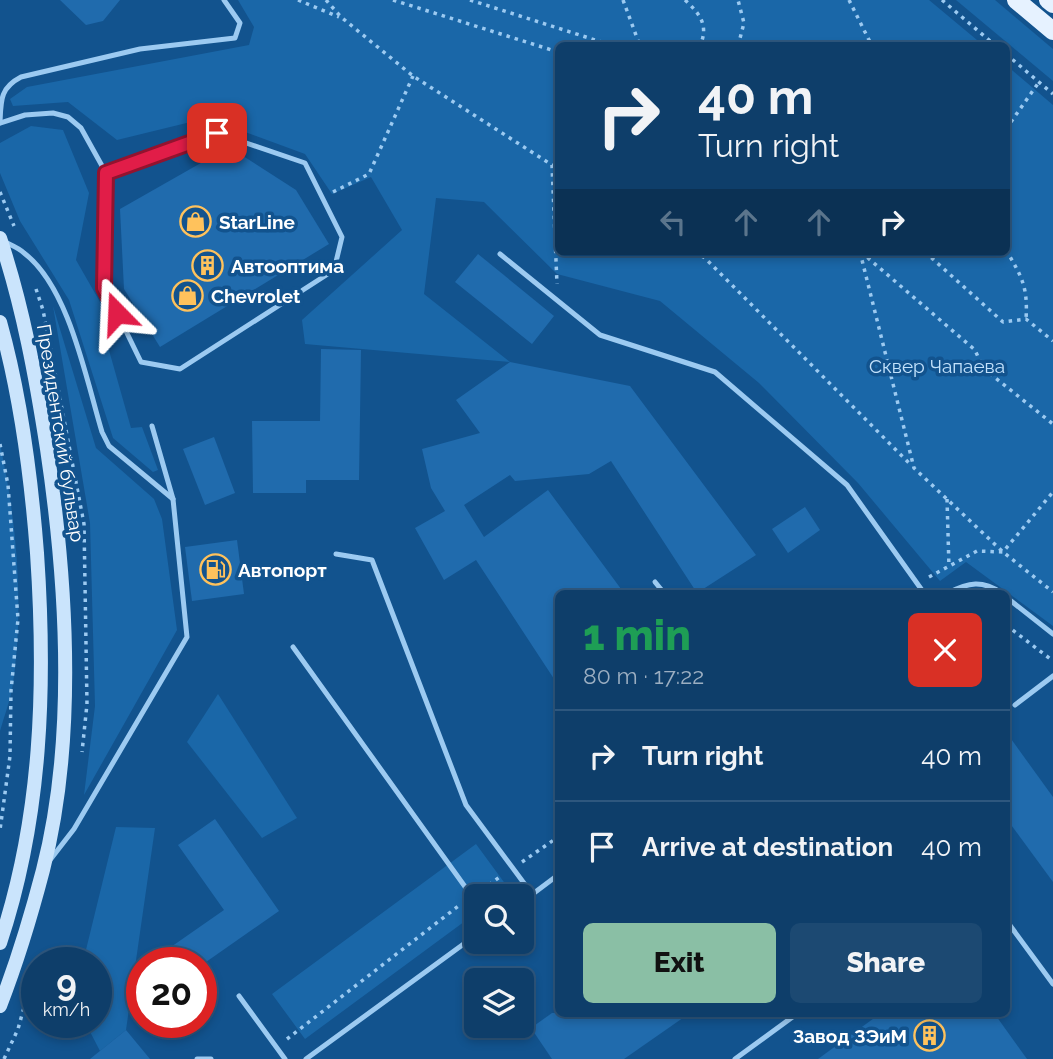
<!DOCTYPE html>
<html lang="en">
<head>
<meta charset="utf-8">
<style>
	:root { --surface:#0e3e6a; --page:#1c4972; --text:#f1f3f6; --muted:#9baec1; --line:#2e577e; --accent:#8abfa5 }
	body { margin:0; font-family:Raleway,sans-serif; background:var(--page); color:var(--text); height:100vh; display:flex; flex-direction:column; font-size:26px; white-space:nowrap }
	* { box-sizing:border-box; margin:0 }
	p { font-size:23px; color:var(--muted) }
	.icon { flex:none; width:38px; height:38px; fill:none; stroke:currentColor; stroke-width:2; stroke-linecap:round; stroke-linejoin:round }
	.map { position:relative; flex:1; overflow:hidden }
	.sheet { position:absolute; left:555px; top:590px; width:455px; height:427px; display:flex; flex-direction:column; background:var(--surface); border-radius:10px; box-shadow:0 4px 10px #0003,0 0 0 2px var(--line) }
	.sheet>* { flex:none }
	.banner { position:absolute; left:555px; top:42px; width:455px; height:214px; border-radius:10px; box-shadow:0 4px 10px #0003,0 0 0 2px var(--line); background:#0e3e6a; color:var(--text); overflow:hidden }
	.controls { position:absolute; left:464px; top:884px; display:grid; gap:14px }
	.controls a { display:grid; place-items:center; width:70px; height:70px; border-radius:10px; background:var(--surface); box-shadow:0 4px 10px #0003,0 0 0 2px var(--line); font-size:35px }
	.speed { position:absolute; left:21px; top:947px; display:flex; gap:14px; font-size:35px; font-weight:700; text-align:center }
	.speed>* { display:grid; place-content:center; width:91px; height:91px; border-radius:50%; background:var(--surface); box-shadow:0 4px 10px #0003,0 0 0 2px var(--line); line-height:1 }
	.speed small { font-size:18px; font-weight:400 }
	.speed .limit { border:10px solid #d22; background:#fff; color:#111 }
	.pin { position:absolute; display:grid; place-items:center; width:60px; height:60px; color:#fff; margin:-30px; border-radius:14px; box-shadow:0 4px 10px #0006 }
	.me { position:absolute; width:77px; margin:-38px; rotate:339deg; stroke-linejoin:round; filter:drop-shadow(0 0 5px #0008) }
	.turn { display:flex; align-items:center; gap:24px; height:147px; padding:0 28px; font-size:32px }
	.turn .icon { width:91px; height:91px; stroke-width:2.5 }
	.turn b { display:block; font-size:49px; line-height:60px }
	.lanes { display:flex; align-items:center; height:66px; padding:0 28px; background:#0003; justify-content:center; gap:35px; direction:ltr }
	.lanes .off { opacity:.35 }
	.round { display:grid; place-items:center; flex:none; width:74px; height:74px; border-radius:10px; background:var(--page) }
	.headline { display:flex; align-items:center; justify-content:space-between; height:119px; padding:0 28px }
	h1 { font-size:42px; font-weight:800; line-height:52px; color:#1e9e55 }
	.cta { display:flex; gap:14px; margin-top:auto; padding:14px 28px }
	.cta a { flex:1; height:80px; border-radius:10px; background:var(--accent); color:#111; font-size:28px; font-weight:800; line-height:80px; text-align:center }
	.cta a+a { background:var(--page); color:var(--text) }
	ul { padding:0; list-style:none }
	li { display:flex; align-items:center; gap:21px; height:91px; padding:0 28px; border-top:2px solid var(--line) }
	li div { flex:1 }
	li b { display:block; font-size:26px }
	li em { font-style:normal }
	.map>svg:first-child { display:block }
	.green { fill:#1a67a8 }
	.building { fill:#206bad }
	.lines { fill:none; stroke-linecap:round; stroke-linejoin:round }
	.path { stroke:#9ccaf1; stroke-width:3.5; stroke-dasharray:3.5 5; stroke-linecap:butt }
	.service { stroke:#9ccaf1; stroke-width:5 }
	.secondary { stroke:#cae4fc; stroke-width:14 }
	.primary { stroke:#e6f2ff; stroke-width:18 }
	.route-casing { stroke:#92132f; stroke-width:18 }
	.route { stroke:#e11d48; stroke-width:12 }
	.labels { text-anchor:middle; stroke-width:7; stroke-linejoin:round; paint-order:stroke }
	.poi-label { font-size:19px; font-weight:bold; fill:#fff; stroke:#12538e; text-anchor:start }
	.park-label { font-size:19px; fill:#c3e2fc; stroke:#12538e }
	.street-label { font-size:19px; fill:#fff; stroke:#12538e }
</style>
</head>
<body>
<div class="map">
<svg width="1053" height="1059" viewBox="0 0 1053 1059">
	<rect width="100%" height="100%" fill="#12538e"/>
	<g class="green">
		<path d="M 238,0 L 929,0 L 983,45 L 558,46 L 558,252 L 1006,252 L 1006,65 L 1053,105 L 1053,626 L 966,562 L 940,581 L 858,483 L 759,383 L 660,301 L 557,274 L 484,202 L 436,198 L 424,294 L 510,362 L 305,344 L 302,320 L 402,230 L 371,177 L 332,194 L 305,154 L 207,118 L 117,140 L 68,102 L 13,106 L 10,99 L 27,87 L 249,45 L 254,27 Z"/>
		<path d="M 956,0 L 995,0 L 1053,49 L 1053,81 Z"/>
		<path d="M 31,126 L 63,130 L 89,193 L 76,260 L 104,309 L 101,322 L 131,428 L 142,427 L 158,470 L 153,472 L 113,438 L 69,300 L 20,221 L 0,173 L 0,143 Z"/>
		<path d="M 53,306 L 96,448 L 154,499 L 162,519 L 177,630 L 84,795 L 95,706 L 90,523 Z"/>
		<path d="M 0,444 C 17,523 25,609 12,690 C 9,703 4,717 0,731 Z"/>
		<path d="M 218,694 L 297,818 L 262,838 L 187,742 Z"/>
		<path d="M 116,827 L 155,828 L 126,1030 L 100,1051 L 85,1022 L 96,1022 L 96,962 L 83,962 Z"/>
		<path d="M 476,844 L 509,889 L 499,896 L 476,896 L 476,913 L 305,1039 L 272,994 Z"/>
	</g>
	<g class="building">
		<path d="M 60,0 L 120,0 L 103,21 L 86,25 Z"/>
		<path d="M 229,147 L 296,190 L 329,244 L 160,347 L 124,289 L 120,209 Z"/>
		<path d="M 478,254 L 554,316 L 532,344 L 455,282 Z"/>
		<path d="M 321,349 L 361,350 L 359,480 L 306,480 L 306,493 L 253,493 L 252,421 L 320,421 Z"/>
		<path d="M 510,362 L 630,386 L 756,555 L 697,593 L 611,461 L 589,474 L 515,481 L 510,475 L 464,505 L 484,537 L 548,490 L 624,593 L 558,593 L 558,685 L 476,560 L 444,580 L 415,528 L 445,511 L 431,488 L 422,449 L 480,433 L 456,400 Z"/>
		<path d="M 214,437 L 235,493 L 205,505 L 183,449 Z"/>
		<path d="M 805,507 L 820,530 L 788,553 L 772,529 Z"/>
		<path d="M 237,540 L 244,594 L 192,601 L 185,547 Z"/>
		<path d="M 1006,732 L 1053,797 L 1053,882 L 1006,818 Z"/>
		<path d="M 215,819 L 279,911 L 206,962 L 177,962 L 168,949 L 224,910 L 178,845 Z"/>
		<path d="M 552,1013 L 690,1013 L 624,1059 L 552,1059 L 531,1028 Z"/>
		<path d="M 881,1013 L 994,1013 L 1027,1059 L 818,1059 Z"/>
		<path d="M 126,1030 L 150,1059 L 90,1059 Z"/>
	</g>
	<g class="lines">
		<g class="path">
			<path d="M 298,0 L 339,17"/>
			<path d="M 326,0 L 341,17 L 413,76 L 552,165 L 557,284"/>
			<path d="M 393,0 L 558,52"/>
			<path d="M 470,0 L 614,46"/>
			<path d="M 623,0 L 640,46"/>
			<path d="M 685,0 C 700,14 709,25 700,46"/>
			<path d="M 849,0 L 872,46"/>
			<path d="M 942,0 L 996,46"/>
			<path d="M 738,46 L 744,23 L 738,0"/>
			<path d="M 1006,54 L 1053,94"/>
			<path d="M 1006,129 L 1039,82"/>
			<path d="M 552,165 L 558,168"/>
			<path d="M 0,192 L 14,226"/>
			<path d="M 333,192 L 369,174 L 413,76"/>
			<path d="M 1006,250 C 1022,277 1028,287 1026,319"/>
			<path d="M 694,252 L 705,258 L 912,466"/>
			<path d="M 860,252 L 914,468 L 1003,552 L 1053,592"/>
			<path d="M 861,252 L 975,350 L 983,368 L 1053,424"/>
			<path d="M 925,252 L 1003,322 L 1026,319 L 1053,341"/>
			<path d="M 36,289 L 43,310 L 84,524 L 87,704 L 82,752"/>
			<path d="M 0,444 L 8,485 L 18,619 L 11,691 L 10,756 L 0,830"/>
			<path d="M 947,499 L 949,567"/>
			<path d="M 929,577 L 977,551 L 1003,552 L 1053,492"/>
			<path d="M 1006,625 L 1053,661"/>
			<path d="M 522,862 L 558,837"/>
			<path d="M 482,890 L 501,876"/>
			<path d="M 287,1039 L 461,904"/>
			<path d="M 4,1059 L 18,1029 L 35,968"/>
		</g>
		<g class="service">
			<path d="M 0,123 L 25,115 L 53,113 L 68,117 L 81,128 L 106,173 L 105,288 L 141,362 L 180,369 L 334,270 L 342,237 L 305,163 L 217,133 L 106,173"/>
			<path d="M 0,123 C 1,100 0,88 21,77 L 140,49 L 235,38 L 240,23 L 224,0"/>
			<path d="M 5,242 C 11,245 19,248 24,253 C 69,287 86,379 102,432 L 109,446 L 173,499"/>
			<path d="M 500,254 L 600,335 L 715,372 L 847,485 L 924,593"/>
			<path d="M 336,554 L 372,560 L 466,805 L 532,894"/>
			<path d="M 655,582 L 664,593"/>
			<path d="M 948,593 C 969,582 982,580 1002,593"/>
			<path d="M 1006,597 L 1053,634"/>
			<path d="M 293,647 L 476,902"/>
			<path d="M 1015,705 L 1053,676"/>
			<path d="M 50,860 L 74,829 L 187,637 L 173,499 L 152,426"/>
			<path d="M 522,902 L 558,875"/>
			<path d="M 1006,920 L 1053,984"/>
			<path d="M 239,996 L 285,1059"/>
			<path d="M 197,1059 L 211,1059"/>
			<path d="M 306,1059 L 476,935"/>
			<path d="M 735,1059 L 798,1013"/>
		</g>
		<g class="secondary">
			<path d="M 0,238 C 23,307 36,378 47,449 C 67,583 77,738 43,870 C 31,916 17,962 0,1006"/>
			<path d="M 0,322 C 21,397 31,475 37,553 C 46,685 42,817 0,943"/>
		</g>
		<g class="primary">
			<path d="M 1016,0 L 1053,31"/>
			<path d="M 1048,0 L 1053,4"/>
		</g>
	</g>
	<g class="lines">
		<defs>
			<path id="route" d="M 117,313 L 104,288 L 106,173 L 217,133"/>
		</defs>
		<use href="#route" class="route-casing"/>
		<use href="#route" class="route"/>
	</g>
	<defs>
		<symbol id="shop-ring" viewBox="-11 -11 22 22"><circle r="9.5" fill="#12538e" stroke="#ffc25c" stroke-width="1.5"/><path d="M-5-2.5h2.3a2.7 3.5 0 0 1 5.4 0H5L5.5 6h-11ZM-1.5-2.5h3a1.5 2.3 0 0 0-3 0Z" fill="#ffc25c"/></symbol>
		<symbol id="building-ring" viewBox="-11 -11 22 22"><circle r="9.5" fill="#12538e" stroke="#ffc25c" stroke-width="1.5"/><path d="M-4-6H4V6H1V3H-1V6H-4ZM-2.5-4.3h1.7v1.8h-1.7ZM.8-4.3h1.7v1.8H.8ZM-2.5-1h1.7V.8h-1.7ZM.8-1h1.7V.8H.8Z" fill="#ffc25c"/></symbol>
		<symbol id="fuel-ring" viewBox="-11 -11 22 22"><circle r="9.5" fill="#12538e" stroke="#ffc25c" stroke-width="1.5"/><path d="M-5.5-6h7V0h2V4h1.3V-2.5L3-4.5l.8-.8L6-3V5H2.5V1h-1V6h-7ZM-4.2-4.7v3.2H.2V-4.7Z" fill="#ffc25c"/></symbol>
	</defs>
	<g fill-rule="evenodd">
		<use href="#shop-ring" x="178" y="204" width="35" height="35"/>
		<use href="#building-ring" x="190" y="248" width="35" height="35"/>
		<use href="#shop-ring" x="170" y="278" width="35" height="35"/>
		<use href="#fuel-ring" x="198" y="552" width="35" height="35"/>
		<use href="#building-ring" x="912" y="1018" width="35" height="35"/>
	</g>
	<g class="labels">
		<g class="poi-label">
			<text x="219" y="229">StarLine</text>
			<text x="231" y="273">Автооптима</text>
			<text x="211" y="303">Chevrolet</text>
			<text x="238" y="577">Автопорт</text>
			<text x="907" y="1043" text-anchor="end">Завод ЗЭиМ</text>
		</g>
		<g class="park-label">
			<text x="937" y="373">Сквер Чапаева</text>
		</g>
		<g class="street-label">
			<text transform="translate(61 433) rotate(81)" y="7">Президентский бульвар</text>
		</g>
	</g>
</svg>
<div class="controls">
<a><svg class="icon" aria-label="search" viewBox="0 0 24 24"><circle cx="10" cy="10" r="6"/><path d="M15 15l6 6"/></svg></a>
<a><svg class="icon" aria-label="layers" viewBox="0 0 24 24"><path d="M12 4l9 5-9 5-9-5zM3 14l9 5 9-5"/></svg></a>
</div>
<div class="speed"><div>9<small>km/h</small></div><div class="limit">20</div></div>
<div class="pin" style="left:217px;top:133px;background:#d93025"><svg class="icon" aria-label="arrive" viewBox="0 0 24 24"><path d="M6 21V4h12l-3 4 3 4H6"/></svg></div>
<svg class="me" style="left:117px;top:313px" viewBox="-20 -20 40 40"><path d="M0-17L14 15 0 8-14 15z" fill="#e11d48" stroke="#fff" stroke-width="4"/></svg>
<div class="banner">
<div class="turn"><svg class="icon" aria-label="right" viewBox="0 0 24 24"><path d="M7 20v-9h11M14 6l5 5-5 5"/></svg><div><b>40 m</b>Turn right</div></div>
<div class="lanes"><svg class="icon off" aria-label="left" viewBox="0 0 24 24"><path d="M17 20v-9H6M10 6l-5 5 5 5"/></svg><svg class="icon off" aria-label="ahead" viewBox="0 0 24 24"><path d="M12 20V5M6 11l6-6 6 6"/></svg><svg class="icon off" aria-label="ahead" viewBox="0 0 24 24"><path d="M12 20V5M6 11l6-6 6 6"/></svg><svg class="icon" aria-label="right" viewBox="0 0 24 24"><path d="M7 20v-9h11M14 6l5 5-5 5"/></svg></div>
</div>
<section class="sheet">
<div class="headline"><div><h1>1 min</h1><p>80 m · 17:22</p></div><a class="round" style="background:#d93025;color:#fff"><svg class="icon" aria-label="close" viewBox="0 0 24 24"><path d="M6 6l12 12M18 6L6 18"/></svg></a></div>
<ul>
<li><svg class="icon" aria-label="right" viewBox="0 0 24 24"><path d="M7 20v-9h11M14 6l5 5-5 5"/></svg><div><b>Turn right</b></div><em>40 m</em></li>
<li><svg class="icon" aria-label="arrive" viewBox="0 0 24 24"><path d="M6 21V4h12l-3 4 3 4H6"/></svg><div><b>Arrive at destination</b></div><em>40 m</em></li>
</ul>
<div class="cta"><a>Exit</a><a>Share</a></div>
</section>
</div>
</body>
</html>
